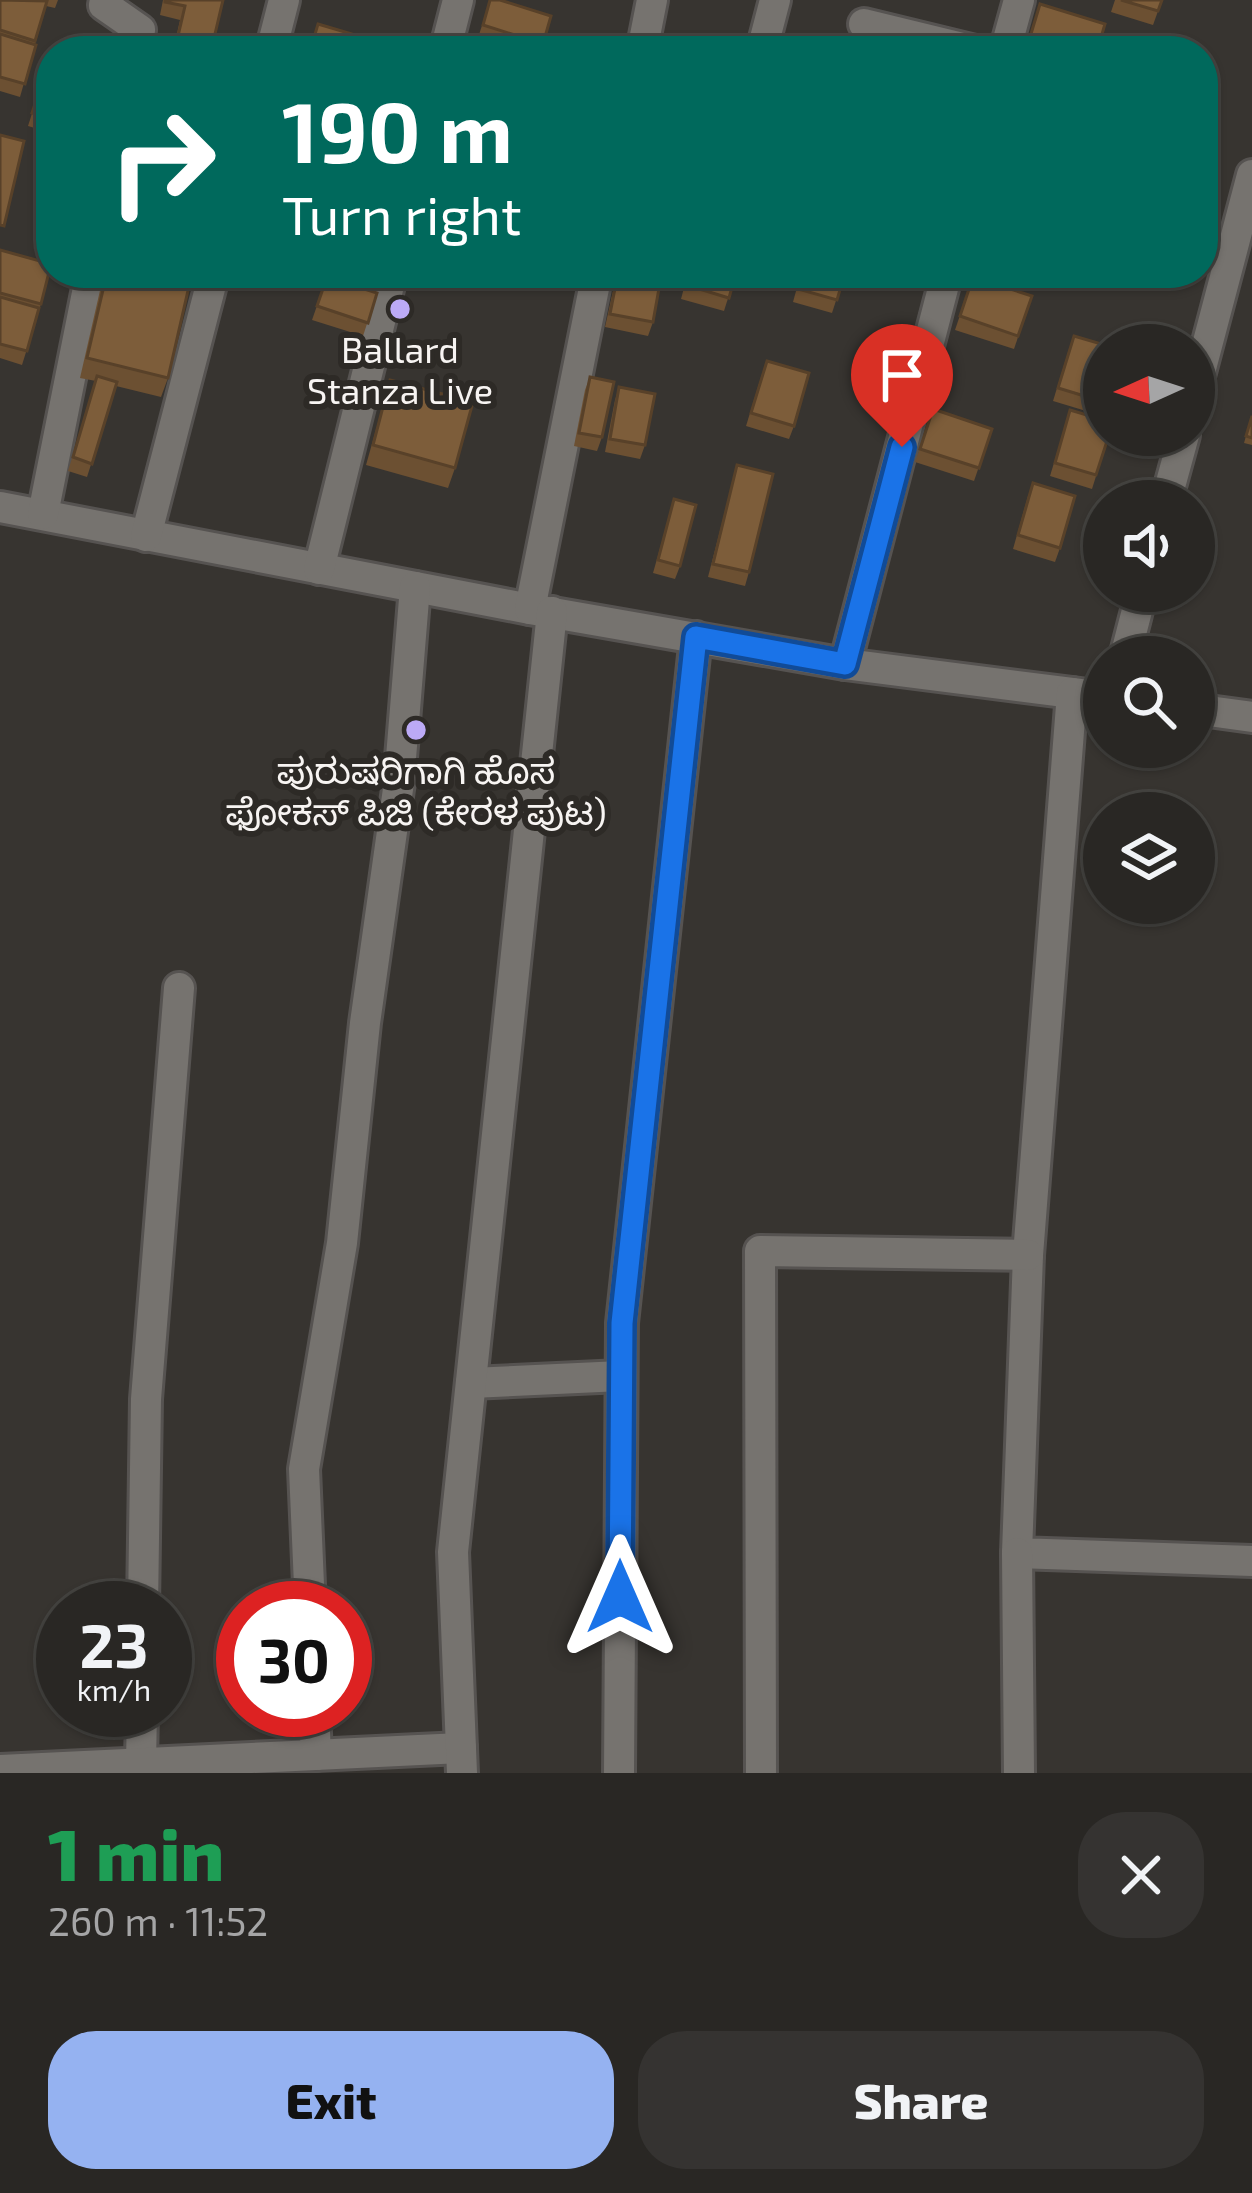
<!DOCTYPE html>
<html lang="en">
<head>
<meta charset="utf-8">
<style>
	:root { --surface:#292724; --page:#353331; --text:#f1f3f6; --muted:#a5a5a6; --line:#454441; --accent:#95b2f1 }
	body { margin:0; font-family:"Exo 2","Noto Sans Kannada",sans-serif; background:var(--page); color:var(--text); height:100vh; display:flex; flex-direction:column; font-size:45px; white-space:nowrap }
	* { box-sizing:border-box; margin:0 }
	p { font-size:39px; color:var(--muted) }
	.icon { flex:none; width:66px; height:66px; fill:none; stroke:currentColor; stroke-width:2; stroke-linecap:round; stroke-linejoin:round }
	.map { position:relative; height:1773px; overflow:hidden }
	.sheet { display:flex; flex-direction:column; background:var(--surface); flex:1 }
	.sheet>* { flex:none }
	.banner { position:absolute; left:36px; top:36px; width:1182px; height:252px; border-radius:48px; box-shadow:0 3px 9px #0004,0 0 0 3px var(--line); background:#00695c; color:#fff; overflow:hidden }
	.needle { width:78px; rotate:267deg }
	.fabs { position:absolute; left:1083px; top:324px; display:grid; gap:24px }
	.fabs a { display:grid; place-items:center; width:132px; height:132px; border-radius:50%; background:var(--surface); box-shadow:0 3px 9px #0004,0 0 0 3px var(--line); font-size:60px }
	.speed { position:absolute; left:36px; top:1581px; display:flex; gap:24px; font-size:60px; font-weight:700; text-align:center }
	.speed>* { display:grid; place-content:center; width:156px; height:156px; border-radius:50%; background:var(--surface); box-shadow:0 3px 9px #0004,0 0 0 3px var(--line); line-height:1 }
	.speed small { font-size:30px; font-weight:400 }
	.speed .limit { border:18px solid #d22; background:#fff; color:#111 }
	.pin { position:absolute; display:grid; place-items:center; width:102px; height:102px; color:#fff; margin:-123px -51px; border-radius:50% 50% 50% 0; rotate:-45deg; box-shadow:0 0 12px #0007 }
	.pin .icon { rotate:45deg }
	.me { position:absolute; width:132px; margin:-66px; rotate:0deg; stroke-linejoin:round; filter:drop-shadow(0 0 9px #0008) }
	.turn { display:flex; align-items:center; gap:42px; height:252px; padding:0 48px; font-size:54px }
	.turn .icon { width:156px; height:156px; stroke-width:2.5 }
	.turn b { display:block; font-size:84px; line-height:102px }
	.round { display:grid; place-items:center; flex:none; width:126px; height:126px; border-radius:48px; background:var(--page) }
	.headline { display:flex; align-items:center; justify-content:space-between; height:204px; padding:0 48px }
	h1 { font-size:72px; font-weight:800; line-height:90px; color:#1e9e55 }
	.primary-button { display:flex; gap:24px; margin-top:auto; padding:24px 48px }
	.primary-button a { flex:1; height:138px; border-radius:48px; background:var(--accent); color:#111; font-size:48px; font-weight:800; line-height:138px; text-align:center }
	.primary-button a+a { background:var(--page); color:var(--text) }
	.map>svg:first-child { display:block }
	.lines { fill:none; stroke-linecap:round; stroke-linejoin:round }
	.street-casing { stroke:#565351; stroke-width:36 }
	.street { stroke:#76736f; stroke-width:30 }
	.wall { fill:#6c5032 }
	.building { fill:#7d5d3a; stroke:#584129; stroke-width:3 }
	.route-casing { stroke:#114b97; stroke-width:30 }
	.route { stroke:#1a73e8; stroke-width:21 }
	.poi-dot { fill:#bcaaf6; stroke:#2d2a26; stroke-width:4.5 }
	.labels { text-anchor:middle; stroke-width:12; stroke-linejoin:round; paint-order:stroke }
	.poi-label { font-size:36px; fill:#f7f4f2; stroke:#2d2a26 }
</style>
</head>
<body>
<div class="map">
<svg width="1252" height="1773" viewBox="0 0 1252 1773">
	<rect width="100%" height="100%" fill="#373430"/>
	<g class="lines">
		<defs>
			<g id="street">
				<path d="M 105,0 L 104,5 L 140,30 L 136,51"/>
				<path d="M 864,24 L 975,51"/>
				<path d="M 762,50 L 775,0"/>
				<path d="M 271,51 L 284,0"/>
				<path d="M 445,51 L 458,0"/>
				<path d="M 642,51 L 652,0"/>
				<path d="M 1005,51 L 1019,0"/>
				<path d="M 1194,395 L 1252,175"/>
				<path d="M 1166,501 L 1184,435"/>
				<path d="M 0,507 L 530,609 L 845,664 L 1104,697"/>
				<path d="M 43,514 L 91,273"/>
				<path d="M 146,536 L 214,273"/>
				<path d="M 319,569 L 392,273"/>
				<path d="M 530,609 L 597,273"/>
				<path d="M 1125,657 L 1142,591"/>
				<path d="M 845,664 L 947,273"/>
				<path d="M 1072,693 L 1028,1255 L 1017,1553 L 1252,1561"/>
				<path d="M 1194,709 L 1252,717"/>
				<path d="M 471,1383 L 621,1376"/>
				<path d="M 1017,1553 L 1019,1773"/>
				<path d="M 143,1608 L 146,1399 L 179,988"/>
				<path d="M 310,1608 L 304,1469 L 342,1243 L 365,1023 L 399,782 L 415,587"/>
				<path d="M 314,1710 L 316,1755"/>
				<path d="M 141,1763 L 142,1710"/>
				<path d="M 0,1770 L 461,1748"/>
				<path d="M 462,1773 L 453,1552 L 552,612"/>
				<path d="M 619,1773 L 622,1323 L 696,637"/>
				<path d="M 761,1773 L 760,1251 L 1028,1255"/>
			</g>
		</defs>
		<use href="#street" class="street-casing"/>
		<use href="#street" class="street"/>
	</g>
	<g class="wall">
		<path d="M 0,0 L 58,0 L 55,8 L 46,6 L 20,97 L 0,91 Z"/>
		<path d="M 163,0 L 223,0 L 211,51 L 173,51 L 180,20 L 160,15 Z"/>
		<path d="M 490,0 L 551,16 L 540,51 L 518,51 L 478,38 Z"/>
		<path d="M 1115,0 L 1162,0 L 1153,25 L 1111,12 Z"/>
		<path d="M 44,76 L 51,78 L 51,133 L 28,126 Z"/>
		<path d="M 0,250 L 41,304 L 22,365 L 0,358 Z"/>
		<path d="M 104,273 L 192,273 L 168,378 L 161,397 L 116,386 L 87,477 L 68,471 L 96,381 L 80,378 Z"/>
		<path d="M 267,273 L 318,273 L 314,284 Z"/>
		<path d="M 617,273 L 649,275 L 649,273 L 683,273 L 679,286 L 660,281 L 653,322 L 648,336 L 605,327 Z"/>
		<path d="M 688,273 L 736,273 L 724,311 L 681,299 Z"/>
		<path d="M 801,273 L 845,273 L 832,313 L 793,302 Z"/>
		<path d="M 327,277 L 377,293 L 363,336 L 312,320 Z"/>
		<path d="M 973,277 L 1032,296 L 1014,349 L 955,330 Z"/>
		<path d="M 1069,349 L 1104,389 L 1096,414 L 1053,401 Z"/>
		<path d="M 762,374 L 794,426 L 789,439 L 746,426 Z"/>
		<path d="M 590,377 L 602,437 L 597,451 L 574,446 L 585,390 Z"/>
		<path d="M 390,380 L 455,468 L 448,488 L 366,465 Z"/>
		<path d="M 619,387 L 645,445 L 640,459 L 605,452 L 615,400 Z"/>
		<path d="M 933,409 L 992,429 L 974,481 L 915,462 Z"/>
		<path d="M 1070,410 L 1109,435 L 1092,489 L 1050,476 Z"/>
		<path d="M 1252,415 L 1252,445 L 1244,443 Z"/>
		<path d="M 737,465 L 749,572 L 745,586 L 708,577 Z"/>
		<path d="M 1028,496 L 1060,548 L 1055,562 L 1013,549 Z"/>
		<path d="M 674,499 L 680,566 L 675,579 L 653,573 Z"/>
	</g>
	<g class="building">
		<path d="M 0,0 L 47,1 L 35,41 L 0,30 Z"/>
		<path d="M 165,0 L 223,0 L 211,51 L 175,49 L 185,6 L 165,2 Z"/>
		<path d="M 490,0 L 500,0 L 551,16 L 543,44 L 483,25 Z"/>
		<path d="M 1121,0 L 1162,0 L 1158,11 Z"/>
		<path d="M 1040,4 L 1105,24 L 1097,51 L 1039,51 L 1027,47 Z"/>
		<path d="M 318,24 L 362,37 L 358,51 L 310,51 Z"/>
		<path d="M 0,34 L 36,45 L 25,84 L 0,77 Z"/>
		<path d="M 368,35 L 425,51 L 364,51 Z"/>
		<path d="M 44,76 L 51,78 L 51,119 L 32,113 Z"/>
		<path d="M 0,135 L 24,141 L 4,226 L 0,225 Z"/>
		<path d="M 0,250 L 51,264 L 41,304 L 0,293 Z"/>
		<path d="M 107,273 L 192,273 L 168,378 L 87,358 Z"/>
		<path d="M 618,273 L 638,273 L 661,277 L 653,322 L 610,314 Z"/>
		<path d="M 689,273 L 736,273 L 729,298 L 686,285 Z"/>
		<path d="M 802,273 L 845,273 L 837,300 L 798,289 Z"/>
		<path d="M 327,277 L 377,293 L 368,323 L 317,306 Z"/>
		<path d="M 973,277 L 1032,296 L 1018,336 L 960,316 Z"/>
		<path d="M 0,297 L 39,308 L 27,351 L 0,344 Z"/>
		<path d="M 1074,336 L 1105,345 L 1104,389 L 1101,401 L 1058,388 Z"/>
		<path d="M 767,361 L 809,373 L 794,426 L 751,413 Z"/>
		<path d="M 97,376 L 117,382 L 92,464 L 73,457 Z"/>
		<path d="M 590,377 L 614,382 L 602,437 L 579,433 Z"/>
		<path d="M 390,380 L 473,402 L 455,468 L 373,445 Z"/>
		<path d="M 619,387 L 655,394 L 645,445 L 610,439 Z"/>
		<path d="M 933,409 L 992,429 L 979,468 L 920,449 Z"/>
		<path d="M 1070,410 L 1104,420 L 1104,435 L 1109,435 L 1096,475 L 1055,463 Z"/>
		<path d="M 1252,416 L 1252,438 L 1246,436 Z"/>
		<path d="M 737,465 L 773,474 L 749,572 L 713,564 Z"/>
		<path d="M 1033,483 L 1075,496 L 1060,548 L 1018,535 Z"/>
		<path d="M 674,499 L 696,505 L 680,566 L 658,560 Z"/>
	</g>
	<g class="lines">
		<defs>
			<path id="route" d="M 620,1597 L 622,1323 L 696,637 L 845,664 L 902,447"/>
		</defs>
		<use href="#route" class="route-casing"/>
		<use href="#route" class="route"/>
	</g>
	<g class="poi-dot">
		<circle cx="400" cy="309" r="12"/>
		<circle cx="416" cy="730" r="12"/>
	</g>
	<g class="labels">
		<g class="poi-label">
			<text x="400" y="363">Ballard<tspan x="400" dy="41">Stanza Live</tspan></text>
			<text x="416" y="784">ಪುರುಷರಿಗಾಗಿ ಹೊಸ<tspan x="416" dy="41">ಫೋಕಸ್ ಪಿಜಿ (ಕೇರಳ ಪುಟ)</tspan></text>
		</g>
	</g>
</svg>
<div class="fabs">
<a><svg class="needle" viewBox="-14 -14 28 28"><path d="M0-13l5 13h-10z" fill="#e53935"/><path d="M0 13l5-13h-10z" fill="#a5a5a6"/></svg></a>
<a><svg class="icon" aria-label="sound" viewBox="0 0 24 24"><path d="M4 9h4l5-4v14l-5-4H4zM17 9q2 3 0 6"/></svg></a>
<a><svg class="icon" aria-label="search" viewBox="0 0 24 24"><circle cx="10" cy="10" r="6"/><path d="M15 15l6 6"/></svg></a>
<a><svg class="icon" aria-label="layers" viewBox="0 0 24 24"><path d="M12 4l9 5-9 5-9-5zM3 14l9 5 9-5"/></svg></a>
</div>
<div class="speed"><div>23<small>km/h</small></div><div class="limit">30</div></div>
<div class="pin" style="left:902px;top:447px;background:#d93025"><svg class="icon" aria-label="arrive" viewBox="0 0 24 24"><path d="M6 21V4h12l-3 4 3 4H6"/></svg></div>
<svg class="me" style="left:620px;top:1597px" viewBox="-20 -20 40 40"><path d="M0-17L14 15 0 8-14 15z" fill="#1a73e8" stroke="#fff" stroke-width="4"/></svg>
<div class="banner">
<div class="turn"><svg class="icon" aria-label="right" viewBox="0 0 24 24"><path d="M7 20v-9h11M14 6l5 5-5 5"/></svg><div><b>190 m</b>Turn right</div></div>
</div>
</div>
<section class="sheet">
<div class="headline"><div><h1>1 min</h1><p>260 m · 11:52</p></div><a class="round"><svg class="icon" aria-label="close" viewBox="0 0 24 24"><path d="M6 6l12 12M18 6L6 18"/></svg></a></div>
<div class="primary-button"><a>Exit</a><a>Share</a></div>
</section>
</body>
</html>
